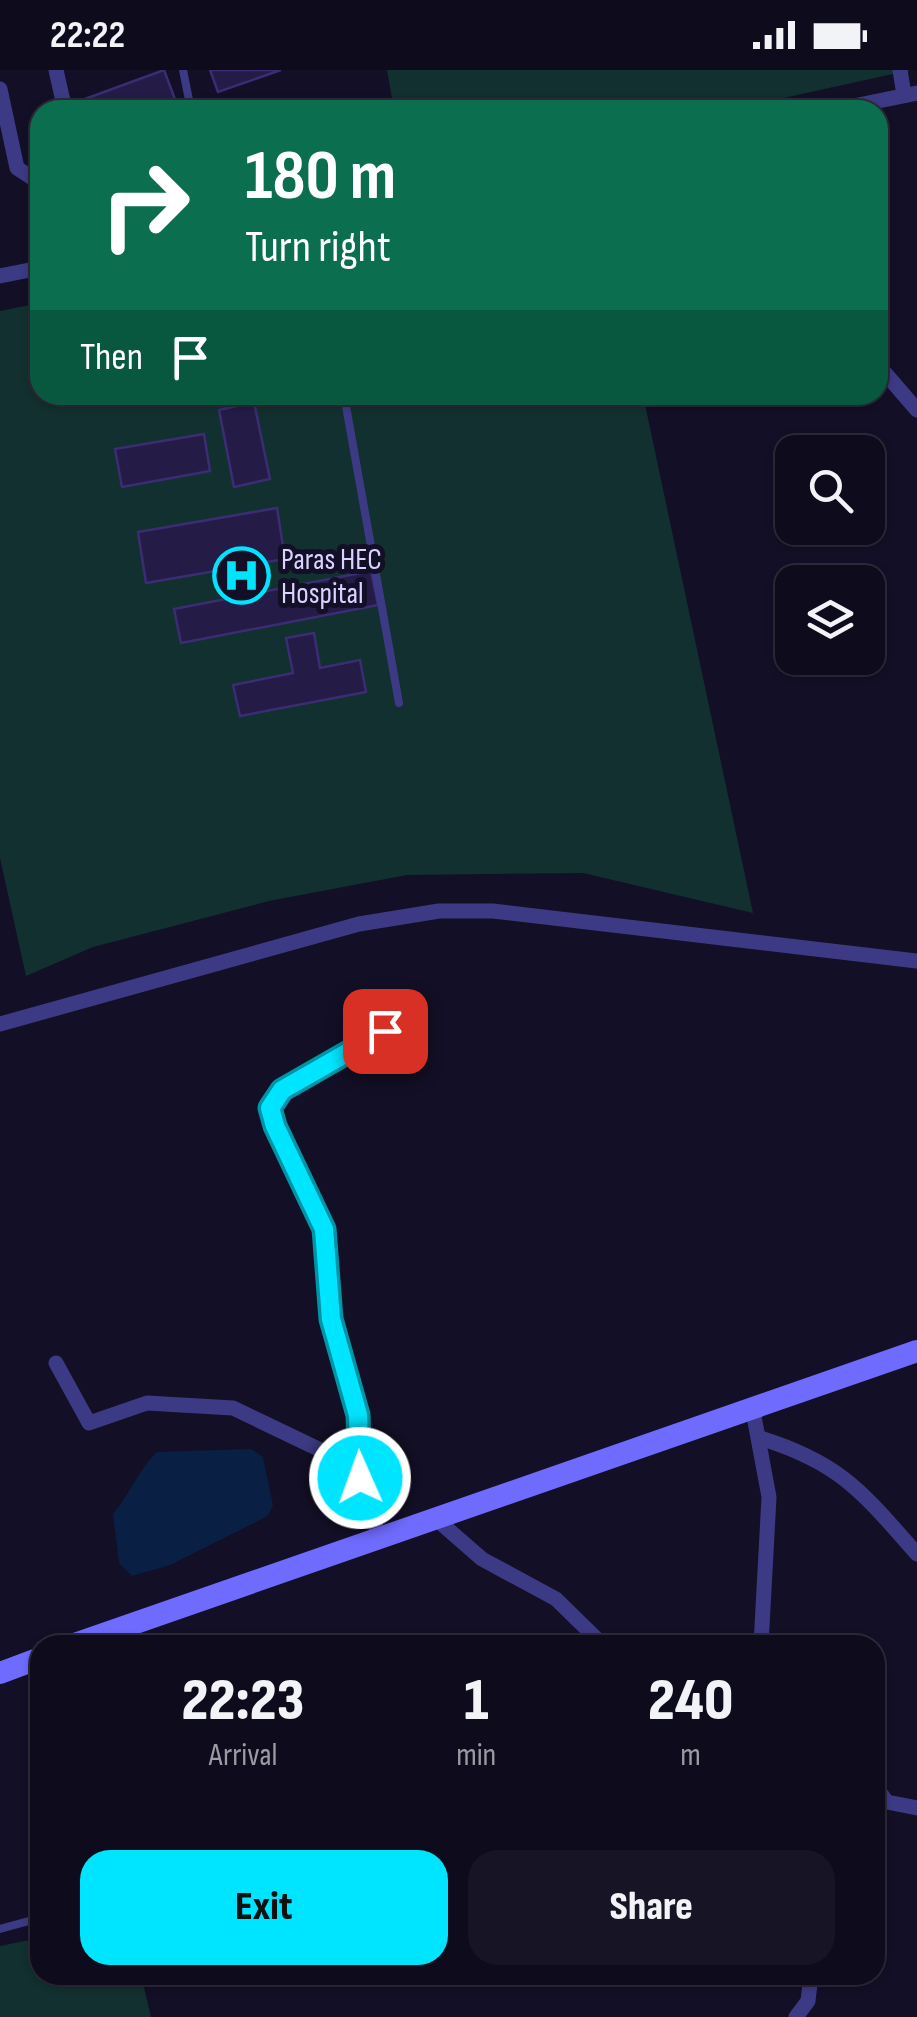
<!DOCTYPE html>
<html lang="en">
<head>
<meta charset="utf-8">
<style>
	:root { --surface:#0e0b1c; --page:#171425; --text:#f1f3f6; --muted:#9b9ba3; --line:#2e2b3b; --accent:#00e5ff }
	body { margin:0; font-family:"Sofia Sans Condensed",sans-serif; background:var(--page); color:var(--text); height:100vh; display:flex; flex-direction:column; font-size:38px; white-space:nowrap }
	* { box-sizing:border-box; margin:0 }
	p { font-size:32px; color:var(--muted) }
	.icon { flex:none; width:55px; height:55px; fill:none; stroke:currentColor; stroke-width:2; stroke-linecap:round; stroke-linejoin:round }
	.map { position:relative; flex:1; overflow:hidden }
	.side { position:absolute; left:30px; top:1565px; width:855px; height:350px; display:flex; flex-direction:column; background:var(--surface); border-radius:30px; box-shadow:0 2px 8px #0004,0 0 0 2px var(--line) }
	.side>* { flex:none }
	.banner { position:absolute; left:30px; top:30px; width:858px; height:305px; border-radius:30px; box-shadow:0 2px 8px #0004,0 0 0 2px var(--line); background:#0b6e4f; color:#fff; overflow:hidden }
	.buttons { position:absolute; left:775px; top:365px; display:grid; gap:20px }
	.buttons a { display:grid; place-items:center; width:110px; height:110px; border-radius:20px; background:var(--surface); box-shadow:0 2px 8px #0004,0 0 0 2px var(--line); font-size:50px }
	.pin { position:absolute; display:grid; place-items:center; width:85px; height:85px; color:#fff; margin:-42px; border-radius:20px; box-shadow:0 5px 15px #0006 }
	.me { position:absolute; width:110px; margin:-55px; rotate:358deg; stroke-linejoin:round; filter:drop-shadow(0 0 8px #0008) }
	.turn { display:flex; align-items:center; gap:35px; height:210px; padding:0 50px; font-size:45px }
	.turn .icon { width:130px; height:130px; stroke-width:2.5 }
	.turn b { display:block; font-size:70px; line-height:85px }
	.then { display:flex; align-items:center; height:95px; padding:0 50px; background:#0003; gap:20px; font-size:38px }
	.eta { display:flex; justify-content:space-evenly; align-items:center; height:170px; text-align:center }
	.eta b { font-size:60px; font-weight:800; line-height:70px }
	.button { display:flex; gap:20px; margin-top:auto; padding:20px 50px }
	.button a { flex:1; height:115px; border-radius:30px; background:var(--accent); color:#111; font-size:40px; font-weight:800; line-height:115px; text-align:center }
	.button a+a { background:var(--page); color:var(--text) }
	.status { display:flex; justify-content:space-between; align-items:center; height:70px; padding:0 50px; background:var(--surface); direction:ltr }
	.status svg { height:28px; fill:currentColor }
	.map>svg:first-child { display:block }
	.green { fill:#12302f }
	.water { fill:#0a1f44 }
	.building { fill:#241b47; stroke:#3b2d73; stroke-width:2.5 }
	.lines { fill:none; stroke-linecap:round; stroke-linejoin:round }
	.lane { stroke:#3d3a85; stroke-width:8 }
	.street { stroke:#3d3a85; stroke-width:15 }
	.secondary { stroke:#6f6bff; stroke-width:22 }
	.route-casing { stroke:#0095a6; stroke-width:25 }
	.route { stroke:#00e5ff; stroke-width:18 }
	.labels { text-anchor:middle; stroke-width:10; stroke-linejoin:round; paint-order:stroke }
	.poi-label { font-size:30px; fill:#d9d4ff; stroke:#130f26; text-anchor:start }
</style>
</head>
<body>
<div class="status"><b>22:22</b><svg viewBox="0 0 49 12"><path d="M0 12V9h3v3zM5 12V6h3v6zM10 12V3h3v9zM15 12V0h3v12zM26 1h20v11H26zM47 4h2v5h-2z"/></svg></div>
<div class="map">
<svg width="917" height="1947" viewBox="0 0 917 1947">
	<rect width="100%" height="100%" fill="#130f26"/>
	<g class="green">
		<path d="M 387,0 L 911,0 L 729,40 L 394,40 Z"/>
		<path d="M 40,233 L 40,325 L 643,325 L 753,843 L 583,803 L 407,805 L 269,831 L 93,877 L 26,906 L 0,788 L 0,241 Z"/>
		<path d="M 40,1868 L 40,1905 L 111,1905 L 114,1913 L 142,1909 L 151,1947 L 0,1947 L 0,1876 Z"/>
	</g>
	<path class="water" d="M 251,1379 L 263,1387 L 273,1435 L 268,1446 L 170,1495 L 132,1506 L 119,1493 L 113,1444 C 130,1424 138,1400 157,1382 Z"/>
	<g class="building">
		<path d="M 164,0 L 176,32 L 154,40 L 86,40 L 82,30 Z"/>
		<path d="M 210,0 L 281,0 L 218,22 Z"/>
		<path d="M 254,332 L 270,409 L 234,417 L 219,340 Z"/>
		<path d="M 204,364 L 210,401 L 122,417 L 115,379 Z"/>
		<path d="M 277,438 L 285,489 L 146,513 L 138,462 Z"/>
		<path d="M 371,501 L 378,535 L 181,573 L 174,539 Z"/>
		<path d="M 314,563 L 320,598 L 360,590 L 366,622 L 240,646 L 233,615 L 293,603 L 286,568 Z"/>
	</g>
	<g class="lines">
		<g class="lane">
			<path d="M 183,0 L 191,40"/>
			<path d="M 344,325 L 399,633"/>
			<path d="M 0,1859 L 40,1848"/>
		</g>
		<g class="street">
			<path d="M 56,0 L 65,40"/>
			<path d="M 900,0 L 904,25"/>
			<path d="M 0,19 L 17,98 L 40,113"/>
			<path d="M 834,40 L 917,23"/>
			<path d="M 0,206 L 40,198"/>
			<path d="M 878,295 L 917,340"/>
			<path d="M 0,954 L 359,854 L 439,841 L 493,841 L 917,891"/>
			<path d="M 56,1293 L 89,1353 L 147,1333 L 233,1338 L 358,1398"/>
			<path d="M 753,1341 L 769,1427 L 761,1575"/>
			<path d="M 760,1368 C 841,1393 863,1423 917,1484"/>
			<path d="M 435,1448 L 482,1489 L 556,1529 L 603,1575"/>
			<path d="M 379,1467 L 358,1398 L 358,1345 L 331,1249 L 324,1159 L 270,1038 L 282,1020 L 385,961"/>
			<path d="M 875,1716 L 887,1732 L 917,1738"/>
			<path d="M 796,1947 L 808,1931 L 811,1905"/>
		</g>
		<g class="secondary">
			<path d="M 72,1575 L 917,1281"/>
			<path d="M 0,1603 L 40,1588"/>
		</g>
	</g>
	<g class="lines">
		<defs>
			<path id="route" d="M 360,1408 L 358,1345 L 331,1249 L 324,1159 L 275,1056 L 270,1038 L 282,1020 L 385,961"/>
		</defs>
		<use href="#route" class="route-casing"/>
		<use href="#route" class="route"/>
	</g>
	<defs>
		<symbol id="hospital-ring" viewBox="-11 -11 22 22"><circle r="9.5" fill="#130f26" stroke="#00e5ff" stroke-width="1.5"/><path d="M-5-5h3v3.5h4V-5h3V5h-3V1.5h-4V5h-3Z" fill="#00e5ff"/></symbol>
	</defs>
	<g fill-rule="evenodd">
		<use href="#hospital-ring" x="210" y="474" width="63" height="63"/>
	</g>
	<g class="labels">
		<g class="poi-label">
			<text x="281" y="499">Paras HEC<tspan x="281" dy="34">Hospital</tspan></text>
		</g>
	</g>
</svg>
<div class="buttons">
<a><svg class="icon" aria-label="search" viewBox="0 0 24 24"><circle cx="10" cy="10" r="6"/><path d="M15 15l6 6"/></svg></a>
<a><svg class="icon" aria-label="layers" viewBox="0 0 24 24"><path d="M12 4l9 5-9 5-9-5zM3 14l9 5 9-5"/></svg></a>
</div>
<div class="pin" style="left:385px;top:961px;background:#d93025"><svg class="icon" aria-label="arrive" viewBox="0 0 24 24"><path d="M6 21V4h12l-3 4 3 4H6"/></svg></div>
<svg class="me" style="left:360px;top:1408px" viewBox="-20 -20 40 40"><circle r="17" fill="#00e5ff" stroke="#fff" stroke-width="3"/><path d="M0-11L8 9 0 5-8 9z" fill="#fff"/></svg>
<div class="banner">
<div class="turn"><svg class="icon" aria-label="right" viewBox="0 0 24 24"><path d="M7 20v-9h11M14 6l5 5-5 5"/></svg><div><b>180 m</b>Turn right</div></div>
<div class="then">Then<svg class="icon" aria-label="arrive" viewBox="0 0 24 24"><path d="M6 21V4h12l-3 4 3 4H6"/></svg></div>
</div>
<section class="side">
<div class="eta">
<div><b>22:23</b><p>Arrival</p></div>
<div><b>1</b><p>min</p></div>
<div><b>240</b><p>m</p></div>
</div>
<div class="button"><a>Exit</a><a>Share</a></div>
</section>
</div>
</body>
</html>
